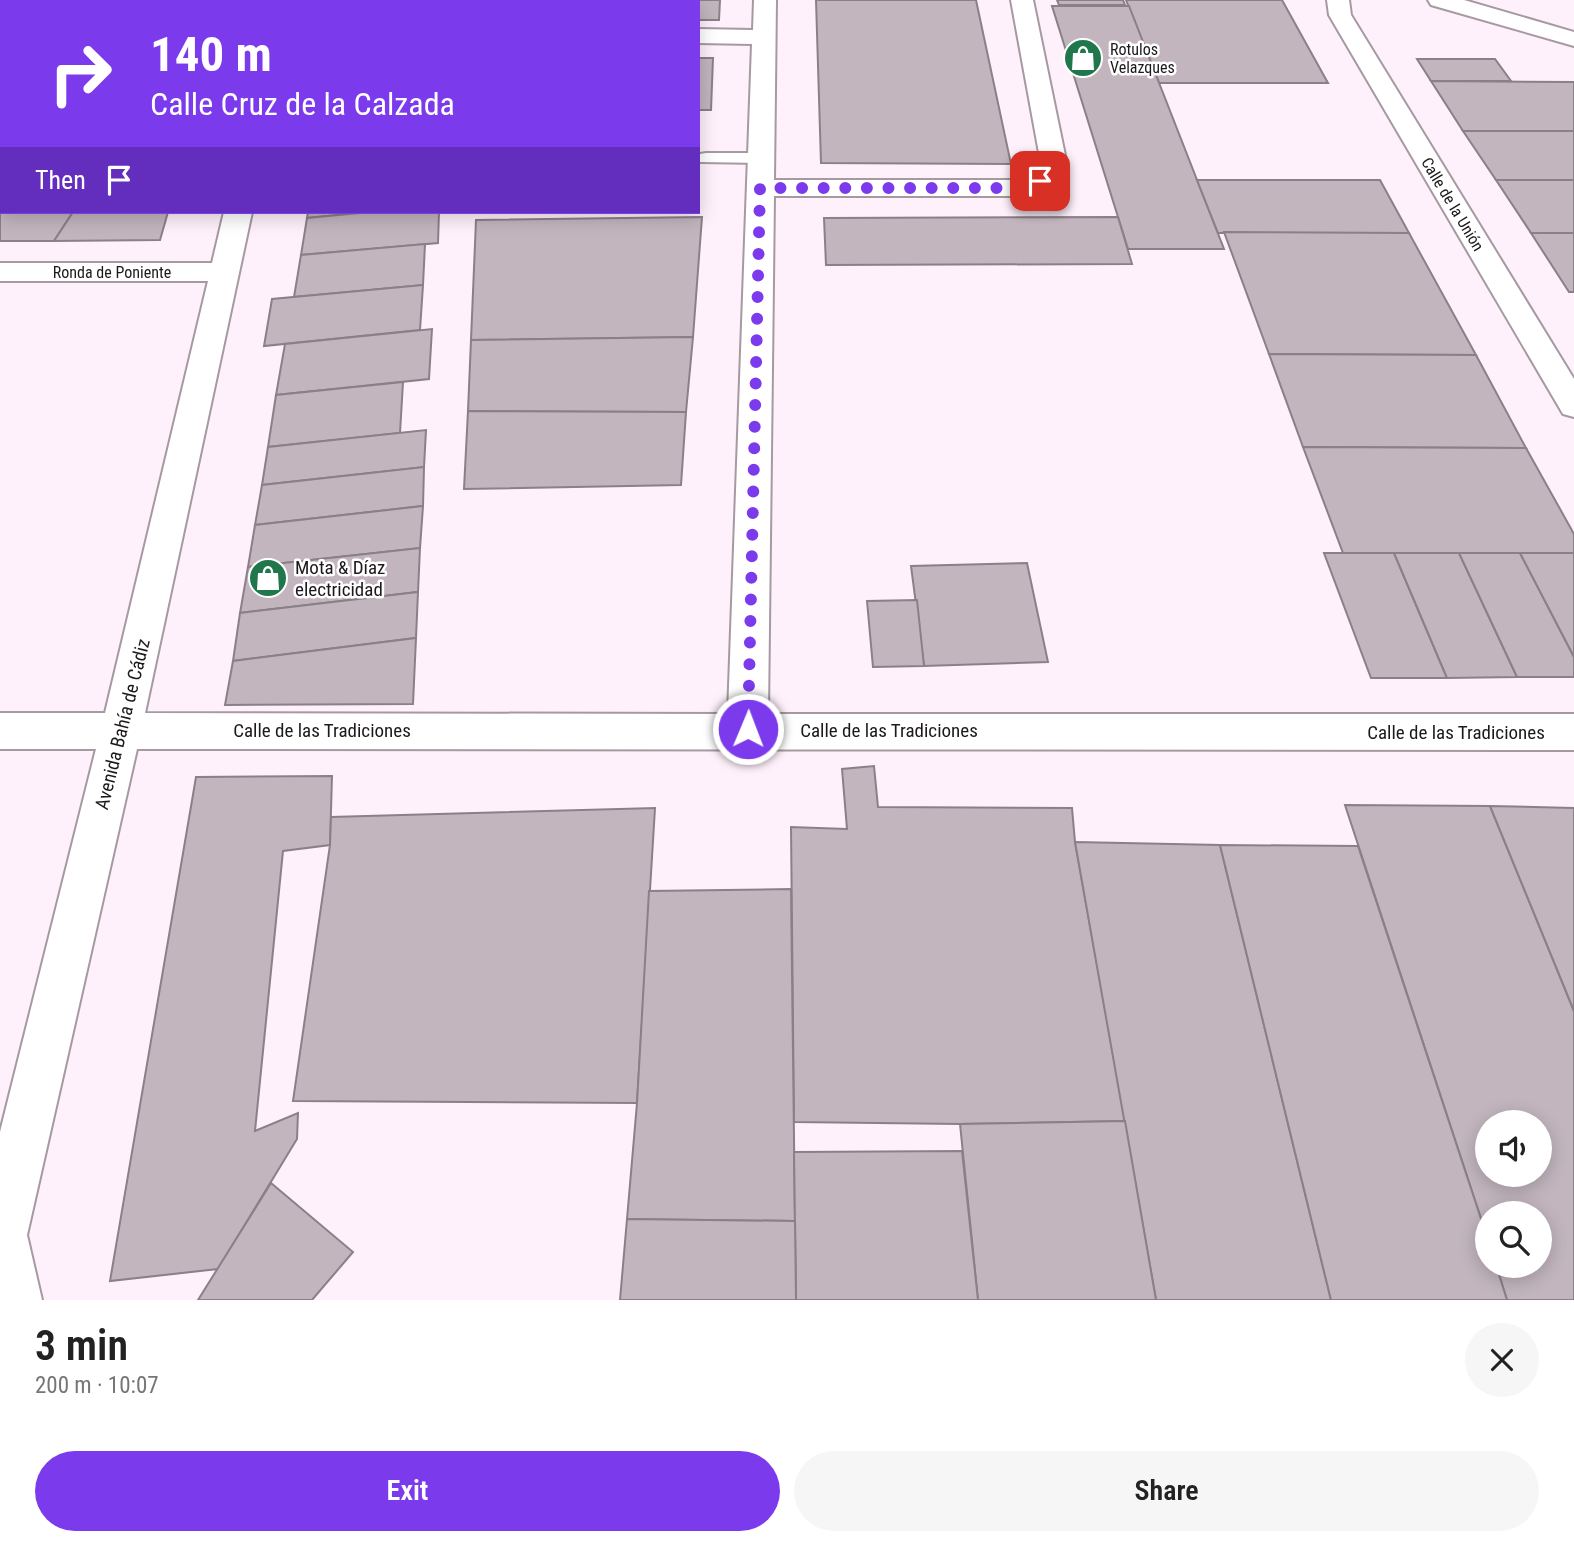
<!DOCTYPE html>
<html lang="en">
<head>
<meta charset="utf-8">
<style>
	:root { --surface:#fff; --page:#f6f6f6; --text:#222; --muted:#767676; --accent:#7c3aed }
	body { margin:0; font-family:"Roboto Condensed",sans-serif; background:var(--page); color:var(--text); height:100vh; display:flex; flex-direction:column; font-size:26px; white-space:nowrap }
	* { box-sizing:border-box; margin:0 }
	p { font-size:23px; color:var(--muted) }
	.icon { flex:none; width:38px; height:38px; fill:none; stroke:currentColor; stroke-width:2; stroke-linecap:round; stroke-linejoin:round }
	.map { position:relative; height:1300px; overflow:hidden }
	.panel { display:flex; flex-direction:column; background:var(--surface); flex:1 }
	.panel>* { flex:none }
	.banner { position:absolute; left:0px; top:0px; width:700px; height:214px; box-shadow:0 4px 18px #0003; background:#7c3aed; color:#fff; overflow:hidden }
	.tools { position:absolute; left:1475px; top:1110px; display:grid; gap:14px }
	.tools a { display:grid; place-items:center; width:77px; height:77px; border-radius:50%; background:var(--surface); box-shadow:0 4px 18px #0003; font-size:35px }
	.pin { position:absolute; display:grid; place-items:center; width:60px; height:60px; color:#fff; margin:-30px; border-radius:14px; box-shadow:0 4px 10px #0006 }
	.me { position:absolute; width:77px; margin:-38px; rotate:1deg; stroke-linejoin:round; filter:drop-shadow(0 0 5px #0008) }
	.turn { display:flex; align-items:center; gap:24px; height:147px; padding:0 35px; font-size:32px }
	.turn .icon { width:91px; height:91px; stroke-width:2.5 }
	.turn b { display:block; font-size:49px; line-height:60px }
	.then { display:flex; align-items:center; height:66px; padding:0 35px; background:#0003; gap:14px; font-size:26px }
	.round { display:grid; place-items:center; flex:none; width:74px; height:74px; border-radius:37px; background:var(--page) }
	.summary { display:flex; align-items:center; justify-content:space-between; height:119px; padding:0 35px }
	h1 { font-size:42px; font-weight:600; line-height:52px }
	.action { display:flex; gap:14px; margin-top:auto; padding:14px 35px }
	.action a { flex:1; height:80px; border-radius:42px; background:var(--accent); color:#fff; font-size:28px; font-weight:600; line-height:80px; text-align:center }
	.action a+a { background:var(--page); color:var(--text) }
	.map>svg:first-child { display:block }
	.building { fill:#c2b5be; stroke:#8b7f88; stroke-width:2; fill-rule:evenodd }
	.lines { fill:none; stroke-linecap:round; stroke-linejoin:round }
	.service-casing { stroke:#a699a2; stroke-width:4 }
	.minor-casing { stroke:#a699a2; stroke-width:4 }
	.tertiary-casing { stroke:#a699a2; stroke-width:4 }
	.service { fill:#fff; fill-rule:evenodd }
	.minor { fill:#fff; fill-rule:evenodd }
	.tertiary { fill:#fff; fill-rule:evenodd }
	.route { stroke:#7c3aed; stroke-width:12; stroke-dasharray:0 21.6 }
	.labels { text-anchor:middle; stroke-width:5; stroke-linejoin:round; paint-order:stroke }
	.far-poi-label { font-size:16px; fill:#1c181b; stroke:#fff; text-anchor:start }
	.far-street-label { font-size:16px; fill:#1c181b; stroke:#fff }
	.poi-label { font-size:19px; fill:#1c181b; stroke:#fff; text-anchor:start }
	.street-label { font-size:19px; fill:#1c181b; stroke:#fff }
</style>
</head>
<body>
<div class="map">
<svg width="1574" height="1300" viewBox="0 0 1574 1300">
	<rect width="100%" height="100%" fill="#fff1fb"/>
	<g class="building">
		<path d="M 351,0 L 449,0 L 351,2 Z"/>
		<path d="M 449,0 L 538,0 L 449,2 Z"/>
		<path d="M 664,0 L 720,0 L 719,20 L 698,20 L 698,2 Z"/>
		<path d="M 816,0 L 976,0 L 1011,164 L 821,163 Z"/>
		<path d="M 1057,0 L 1123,0 L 1125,5 L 1059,5 Z"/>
		<path d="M 1126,0 L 1282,0 L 1328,83 L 1159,83 Z"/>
		<path d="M 1052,6 L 1129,6 L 1224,249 L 1128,249 Z"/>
		<path d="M 698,58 L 713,58 L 711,110 L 698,110 Z"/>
		<path d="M 1417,59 L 1495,59 L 1511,81 L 1431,81 Z"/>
		<path d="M 1431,81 L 1574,82 L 1574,131 L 1463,131 Z"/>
		<path d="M 1463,131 L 1574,131 L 1574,180 L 1496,180 Z"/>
		<path d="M 0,160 L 2,212 L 73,212 L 54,241 L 0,241 Z"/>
		<path d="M 1197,180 L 1380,180 L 1409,233 L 1218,233 Z"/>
		<path d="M 1496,180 L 1574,180 L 1574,233 L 1531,233 Z"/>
		<path d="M 73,212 L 168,212 L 160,240 L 54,241 Z"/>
		<path d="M 308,212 L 370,212 L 307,218 Z"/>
		<path d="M 370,212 L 439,212 L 438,243 L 301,255 L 307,218 Z"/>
		<path d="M 702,217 L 693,337 L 471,340 L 476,220 Z"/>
		<path d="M 1118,217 L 1132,264 L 826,265 L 824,218 Z"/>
		<path d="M 1224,232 L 1409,233 L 1476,355 L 1269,354 Z"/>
		<path d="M 1531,233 L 1574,233 L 1574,292 L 1569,292 Z"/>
		<path d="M 425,244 L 423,285 L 294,297 L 301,255 Z"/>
		<path d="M 423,285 L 420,330 L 264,346 L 272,299 Z"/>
		<path d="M 432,329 L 429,379 L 276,395 L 285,344 Z"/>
		<path d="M 693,337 L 686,412 L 468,411 L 471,340 Z"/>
		<path d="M 1269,354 L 1476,355 L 1526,448 L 1303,447 Z"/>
		<path d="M 403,382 L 400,433 L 268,447 L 276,395 Z"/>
		<path d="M 468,411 L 686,412 L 681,485 L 464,489 Z"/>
		<path d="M 426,430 L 424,467 L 262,485 L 268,447 Z"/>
		<path d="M 1303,447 L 1526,448 L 1574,534 L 1574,553 L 1343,553 Z"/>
		<path d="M 424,467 L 423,506 L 255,525 L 262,485 Z"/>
		<path d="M 423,506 L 420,548 L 248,567 L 255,525 Z"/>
		<path d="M 420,548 L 418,592 L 240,613 L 248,567 Z"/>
		<path d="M 1324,553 L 1394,553 L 1447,678 L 1371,678 Z"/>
		<path d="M 1394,553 L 1459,553 L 1517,677 L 1447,678 Z"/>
		<path d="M 1459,553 L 1520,553 L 1574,657 L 1574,677 L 1517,677 Z"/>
		<path d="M 1520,553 L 1574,553 L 1574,657 Z"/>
		<path d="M 1027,563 L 1048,662 L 924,666 L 911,566 Z"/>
		<path d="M 418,592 L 416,638 L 233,661 L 240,613 Z"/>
		<path d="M 917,600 L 924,666 L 873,667 L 867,601 Z"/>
		<path d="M 416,638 L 413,704 L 225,705 L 233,661 Z"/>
		<path d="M 874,766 L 878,807 L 1072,808 L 1075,842 L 1125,1121 L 960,1124 L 794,1122 L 791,827 L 847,829 L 842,769 Z"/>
		<path d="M 332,776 L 330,845 L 283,851 L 255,1131 L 298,1113 L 297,1139 L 218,1269 L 110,1281 L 196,777 Z"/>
		<path d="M 1345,805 L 1490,806 L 1574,1011 L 1574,1300 L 1507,1300 L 1496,1265 L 1540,1265 L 1540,1213 L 1488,1213 L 1488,1240 ZM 1488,1122 L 1540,1122 L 1540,1174 L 1488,1174 Z"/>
		<path d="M 1490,806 L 1574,808 L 1574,1011 Z"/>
		<path d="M 655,808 L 637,1103 L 293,1101 L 330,845 L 331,817 Z"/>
		<path d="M 1075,842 L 1220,845 L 1331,1300 L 1156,1300 Z"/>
		<path d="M 1220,845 L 1358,846 L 1488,1240 L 1488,1265 L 1496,1265 L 1507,1300 L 1331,1300 Z"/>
		<path d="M 791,889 L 795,1221 L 627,1219 L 637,1103 L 649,891 Z"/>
		<path d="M 1125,1121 L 1156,1300 L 978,1300 L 960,1124 Z"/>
		<path d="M 962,1151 L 978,1300 L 796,1300 L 794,1152 Z"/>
		<path d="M 271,1183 L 353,1252 L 312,1300 L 198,1300 Z"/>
		<path d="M 627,1219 L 795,1221 L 796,1300 L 620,1300 Z"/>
	</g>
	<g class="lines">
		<defs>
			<g id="service">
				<path d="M 42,0 L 82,0 L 81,2 Z"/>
				<rect x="0" y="2" width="2" height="8"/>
				<path d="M 0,31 L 2,31 L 0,41 Z"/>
				<path d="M 706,153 L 762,153 L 770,158 L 762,163 L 700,162 L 700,154 Z"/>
			</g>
			<g id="minor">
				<path d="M 274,0 L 296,0 L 273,2 Z"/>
				<rect x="565" y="0" width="22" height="2"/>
				<path d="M 754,0 L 776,0 L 774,180 L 1017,180 L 1030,175 L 1041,164 L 1011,0 L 1033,0 L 1067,165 L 1050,187 L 1019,196 L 774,196 L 768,714 L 1574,714 L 1574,750 L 137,749 L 27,1235 L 42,1300 L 0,1300 L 0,1132 L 96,749 L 0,749 L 0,713 L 105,713 L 208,281 L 0,281 L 0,263 L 212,263 L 224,212 L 252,212 L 145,713 L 728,714 L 752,44 L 698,43 L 698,29 L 753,30 Z"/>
				<path d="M 1327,0 L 1349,0 L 1351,15 L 1574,379 L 1574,417 L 1563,414 L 1329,15 Z"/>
			</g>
			<path id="tertiary" d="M 1428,0 L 1464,0 L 1574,32 L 1574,46 L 1431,5 Z"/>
		</defs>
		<use href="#service" class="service-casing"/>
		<use href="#minor" class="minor-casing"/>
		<use href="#tertiary" class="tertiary-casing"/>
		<use href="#service" class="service"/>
		<use href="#minor" class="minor"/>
		<use href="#tertiary" class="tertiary"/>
	</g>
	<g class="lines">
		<path class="route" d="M 748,729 L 760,188 L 1018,188 L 1040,181"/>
	</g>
	<defs>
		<symbol id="shop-disc" viewBox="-11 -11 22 22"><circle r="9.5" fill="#20774b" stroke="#fff"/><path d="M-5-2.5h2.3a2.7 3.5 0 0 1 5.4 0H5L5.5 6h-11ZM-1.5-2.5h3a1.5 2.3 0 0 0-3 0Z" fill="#fff"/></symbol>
	</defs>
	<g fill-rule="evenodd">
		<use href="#shop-disc" x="1061" y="36" width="44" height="44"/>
		<use href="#shop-disc" x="246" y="556" width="44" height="44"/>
	</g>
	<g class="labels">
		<g class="far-poi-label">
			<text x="1110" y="55">Rotulos<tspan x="1110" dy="18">Velazques</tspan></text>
		</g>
		<g class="far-street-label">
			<text transform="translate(1453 204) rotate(59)" y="6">Calle de la Unión</text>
			<text x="112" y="278">Ronda de Poniente</text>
		</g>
		<g class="poi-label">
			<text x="295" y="574">Mota &amp; Díaz<tspan x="295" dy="22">electricidad</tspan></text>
		</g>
		<g class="street-label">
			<text transform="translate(122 724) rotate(-76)" y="7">Avenida Bahía de Cádiz</text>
			<text x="322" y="737">Calle de las Tradiciones</text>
			<text x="889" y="737">Calle de las Tradiciones</text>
			<text x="1456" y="739">Calle de las Tradiciones</text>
		</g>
	</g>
</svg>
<div class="tools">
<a><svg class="icon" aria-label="sound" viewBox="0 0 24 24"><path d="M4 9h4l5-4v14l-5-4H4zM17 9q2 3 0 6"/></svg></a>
<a><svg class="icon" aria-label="search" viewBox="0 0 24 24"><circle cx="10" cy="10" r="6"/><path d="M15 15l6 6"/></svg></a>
</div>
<div class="pin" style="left:1040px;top:181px;background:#d93025"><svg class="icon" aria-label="arrive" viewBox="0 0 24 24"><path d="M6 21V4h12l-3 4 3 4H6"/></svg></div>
<svg class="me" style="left:748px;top:729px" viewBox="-20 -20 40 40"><circle r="17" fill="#7c3aed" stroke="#fff" stroke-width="3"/><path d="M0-11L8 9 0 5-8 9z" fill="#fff"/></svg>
<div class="banner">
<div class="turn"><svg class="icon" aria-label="right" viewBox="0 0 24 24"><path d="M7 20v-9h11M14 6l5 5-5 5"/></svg><div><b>140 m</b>Calle Cruz de la Calzada</div></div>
<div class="then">Then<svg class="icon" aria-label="arrive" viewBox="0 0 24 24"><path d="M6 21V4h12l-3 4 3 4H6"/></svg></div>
</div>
</div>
<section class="panel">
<div class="summary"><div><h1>3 min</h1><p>200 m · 10:07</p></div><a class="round"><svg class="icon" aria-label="close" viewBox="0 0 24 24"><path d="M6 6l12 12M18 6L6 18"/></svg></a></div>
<div class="action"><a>Exit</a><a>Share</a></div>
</section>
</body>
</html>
